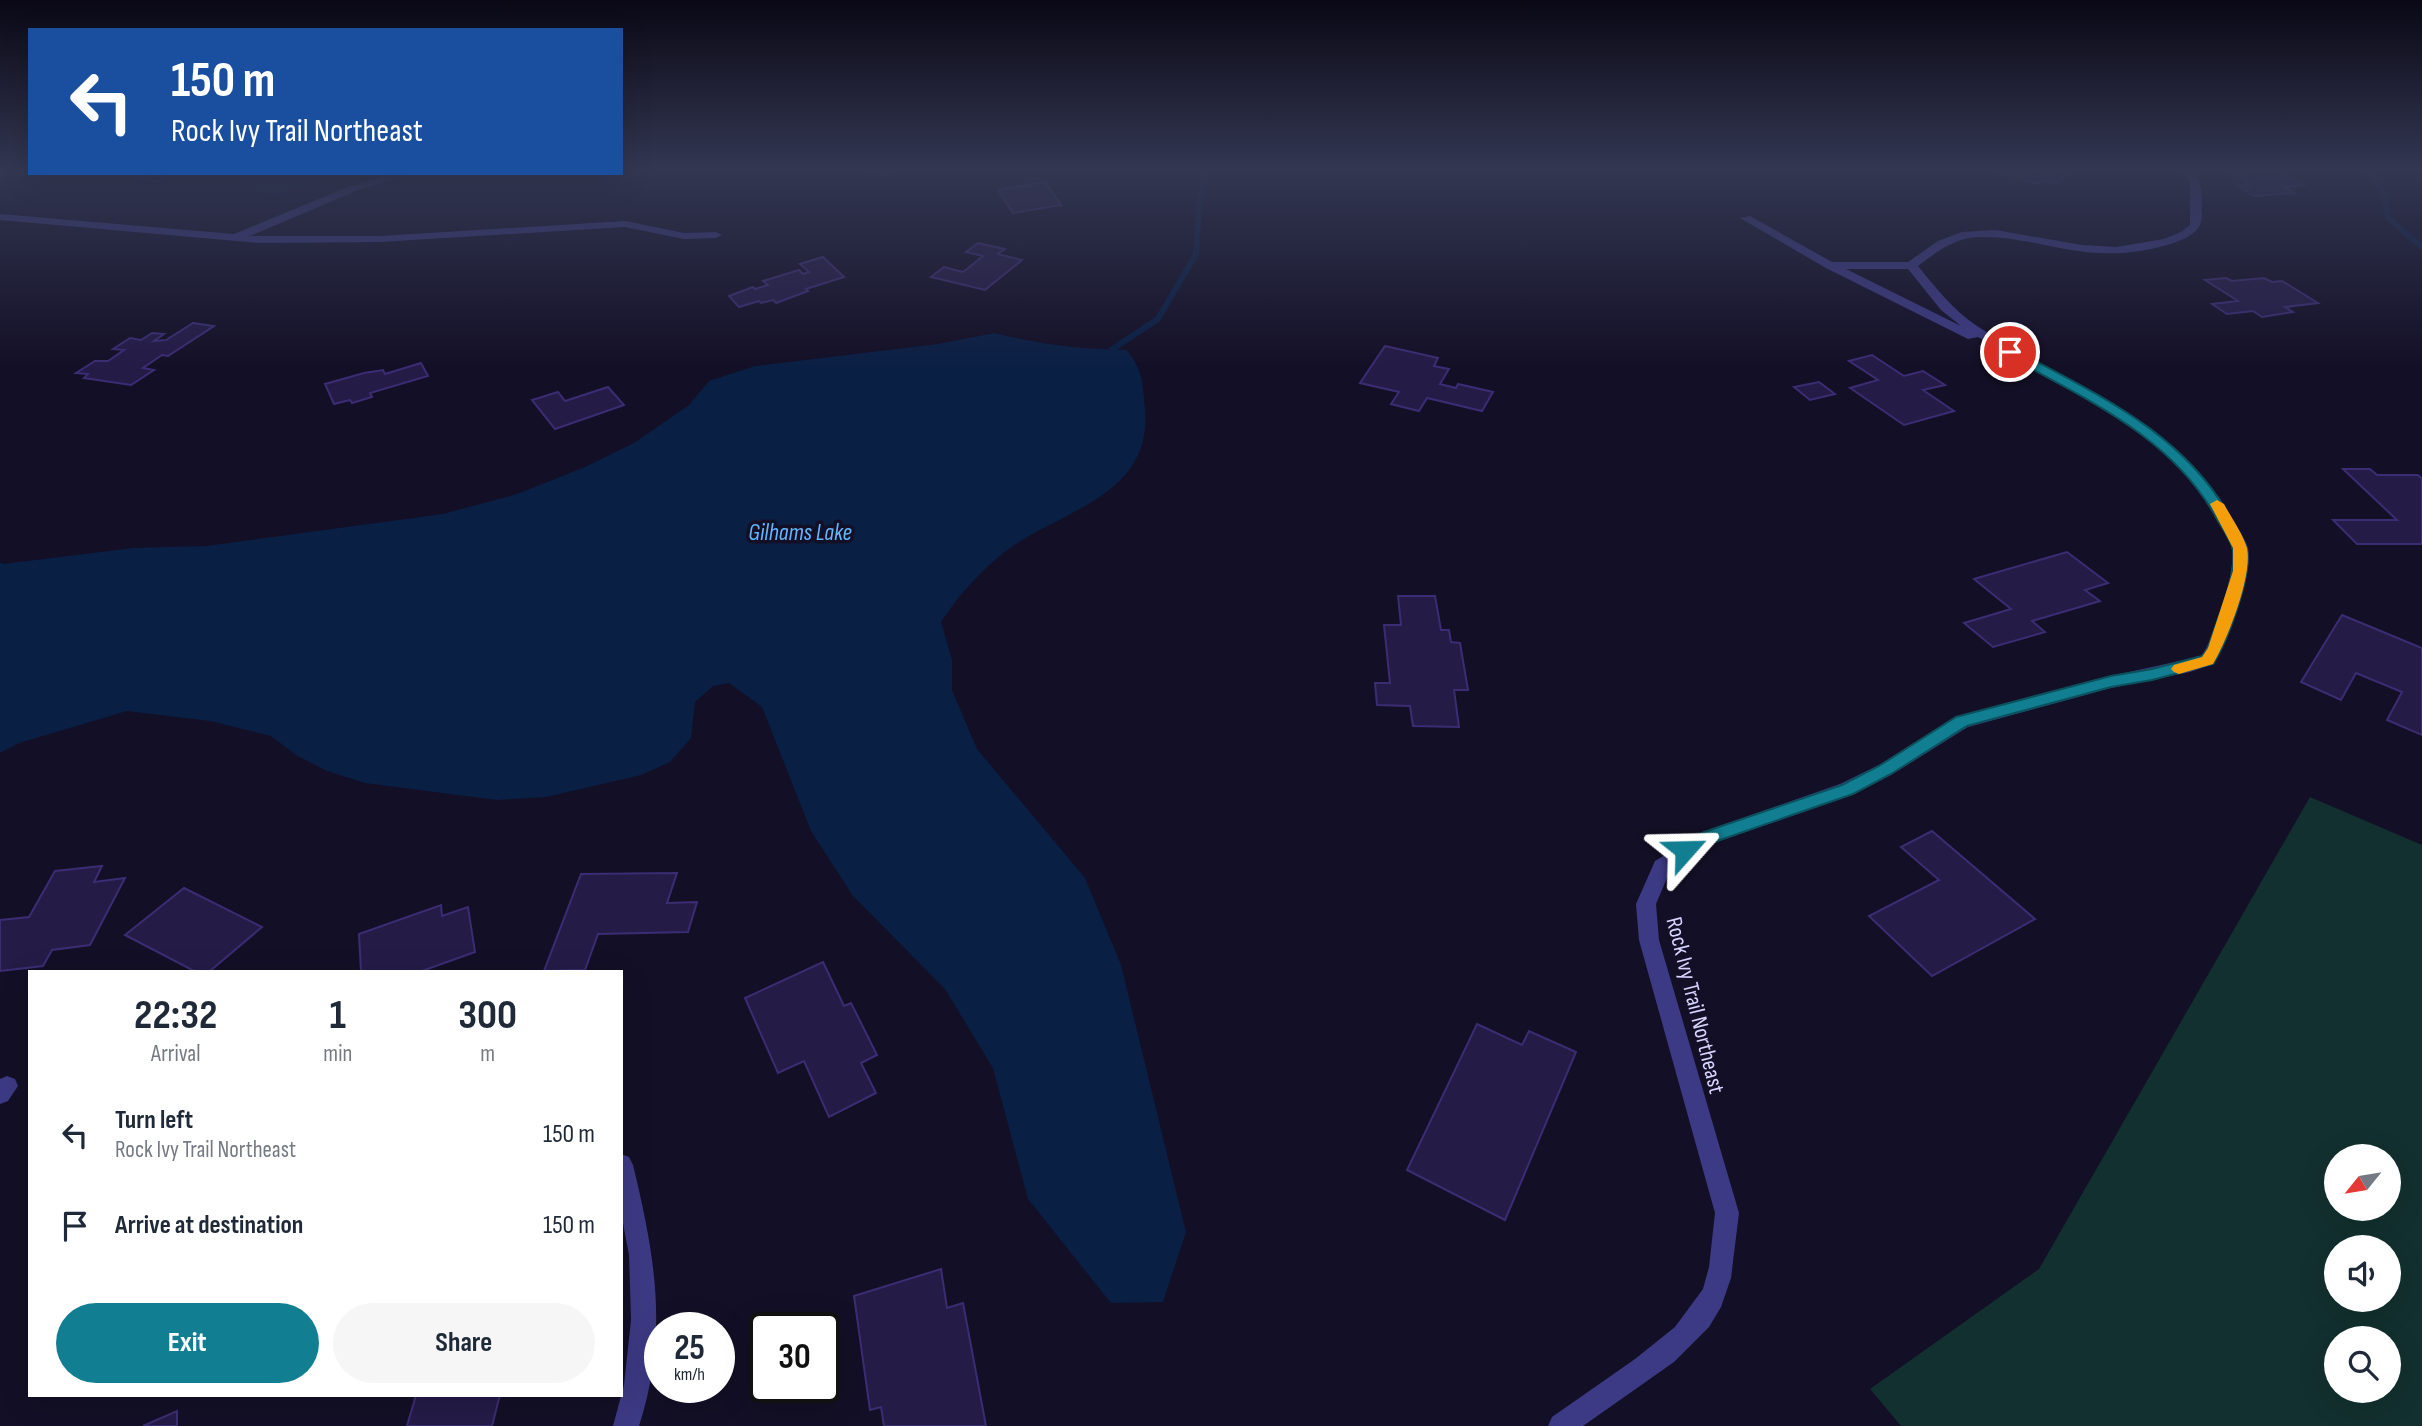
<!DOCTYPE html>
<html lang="en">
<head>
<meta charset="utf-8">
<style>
	:root { --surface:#fff; --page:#f6f6f7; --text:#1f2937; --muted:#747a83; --accent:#117e91 }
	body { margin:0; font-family:"Sofia Sans Condensed",sans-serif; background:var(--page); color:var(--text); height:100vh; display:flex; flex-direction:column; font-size:26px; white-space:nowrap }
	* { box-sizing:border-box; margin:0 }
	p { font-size:23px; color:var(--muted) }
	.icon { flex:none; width:38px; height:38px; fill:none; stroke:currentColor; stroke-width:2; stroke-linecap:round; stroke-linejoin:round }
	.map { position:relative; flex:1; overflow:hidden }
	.details { position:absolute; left:28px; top:970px; width:595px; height:427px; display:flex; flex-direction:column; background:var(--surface); border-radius:0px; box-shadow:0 7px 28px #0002 }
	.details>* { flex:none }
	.banner { position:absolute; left:28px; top:28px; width:595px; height:147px; border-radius:0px; box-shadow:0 7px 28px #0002; background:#1a4fa0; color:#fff; overflow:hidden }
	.needle { width:46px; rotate:240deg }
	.controls { position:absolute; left:2324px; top:1144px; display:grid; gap:14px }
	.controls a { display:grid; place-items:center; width:77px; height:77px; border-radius:50%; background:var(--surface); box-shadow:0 7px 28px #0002; font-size:35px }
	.speed { position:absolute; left:644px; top:1312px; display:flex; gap:14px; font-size:35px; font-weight:700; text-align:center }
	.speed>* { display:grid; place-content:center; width:91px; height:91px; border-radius:50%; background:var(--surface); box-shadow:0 7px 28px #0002; line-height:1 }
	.speed small { font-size:18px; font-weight:400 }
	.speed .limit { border:4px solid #111; border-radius:10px; background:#fff; color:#111 }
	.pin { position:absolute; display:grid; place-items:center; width:60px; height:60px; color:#fff; margin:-30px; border:4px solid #fff; border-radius:50%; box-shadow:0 2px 7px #0007 }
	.me { position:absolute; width:77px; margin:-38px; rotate:65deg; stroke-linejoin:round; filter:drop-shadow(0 0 5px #0008) }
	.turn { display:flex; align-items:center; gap:24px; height:147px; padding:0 28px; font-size:32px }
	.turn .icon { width:91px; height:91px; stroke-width:2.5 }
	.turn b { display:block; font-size:49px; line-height:60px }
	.eta { display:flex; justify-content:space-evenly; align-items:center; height:119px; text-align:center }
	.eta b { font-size:42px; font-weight:700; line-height:49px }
	.button { display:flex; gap:14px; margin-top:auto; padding:14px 28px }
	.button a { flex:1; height:80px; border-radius:42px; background:var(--accent); color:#fff; font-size:28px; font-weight:700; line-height:80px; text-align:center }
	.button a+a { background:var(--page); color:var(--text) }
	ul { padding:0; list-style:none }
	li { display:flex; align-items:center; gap:21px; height:91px; padding:0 28px }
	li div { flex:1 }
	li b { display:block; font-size:26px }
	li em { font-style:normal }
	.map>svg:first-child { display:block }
	.green { fill:#12302f; fill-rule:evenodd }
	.water { fill:#0a1f44 }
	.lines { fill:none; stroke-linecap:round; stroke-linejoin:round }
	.stream { stroke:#0a1f44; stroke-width:6 }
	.building { fill:#241b47; stroke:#3b2d73; stroke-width:2 }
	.minor { fill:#3d3a85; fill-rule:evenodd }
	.route { fill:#117e91; stroke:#0b525e; stroke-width:2 }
	.slow { fill:#f59e0b }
	.labels { text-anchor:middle; stroke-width:7; stroke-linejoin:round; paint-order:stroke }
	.street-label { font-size:23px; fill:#d9d4ff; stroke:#130f26 }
	.water-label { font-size:24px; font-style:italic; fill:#62b6ff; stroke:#130f26 }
</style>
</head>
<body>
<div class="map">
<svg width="2422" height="1426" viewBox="0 0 2422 1426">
	<rect width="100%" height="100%" fill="#130f26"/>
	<path class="green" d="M 2310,797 L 2422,845 L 2422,1426 L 1901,1426 L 1870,1389 L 2039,1269 ZM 2336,1157 L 2389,1157 L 2389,1209 L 2336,1209 ZM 2336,1248 L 2389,1248 L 2389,1300 L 2336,1300 ZM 2336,1339 L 2389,1339 L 2389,1391 L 2336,1391 Z"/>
	<g class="water">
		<path d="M 332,173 C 306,185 272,205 245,186 L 244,174 Z"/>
		<path d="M 995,333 C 1040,345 1081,349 1127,350 C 1144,373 1142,381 1145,409 C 1153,497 1058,511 1006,551 C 980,571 959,595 941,622 L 952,660 L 952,690 L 977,749 L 1085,878 L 1121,965 L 1186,1232 L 1163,1302 L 1111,1303 L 1028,1199 L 993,1068 L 945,989 L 853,896 L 811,831 L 762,707 L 729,683 L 713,686 L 695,702 L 691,738 L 670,762 L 641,775 L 546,797 L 497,800 L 365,783 L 327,771 L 296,755 L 271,736 L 210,721 L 127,711 L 19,743 L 0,753 L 0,562 L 3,564 L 133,548 L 206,546 L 443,514 L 517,494 L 585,467 L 634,443 L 689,405 L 709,381 L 755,366 L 938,344 Z"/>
	</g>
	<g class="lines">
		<g class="stream">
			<path d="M 2365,168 L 2384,194 L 2388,218 L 2422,247"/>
			<path d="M 1111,350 L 1158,319 L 1196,254 L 1199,205 L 1206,168"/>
		</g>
	</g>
	<g class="building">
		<path d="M 862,168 L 898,168 L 883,175 Z"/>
		<path d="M 1987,168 L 2058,168 L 2070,172 L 2055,184 L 2043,180 L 2038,184 Z"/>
		<path d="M 2224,168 L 2278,171 L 2304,185 L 2285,187 L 2295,193 L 2254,196 L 2238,186 L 2251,185 Z"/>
		<path d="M 150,173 L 171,173 L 156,181 L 140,178 Z"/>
		<path d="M 1045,182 L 1061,205 L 1013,213 L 998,190 Z"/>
		<path d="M 978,243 L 1005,249 L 998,254 L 1022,260 L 985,290 L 931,277 L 944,267 L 963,272 L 983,256 L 966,252 Z"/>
		<path d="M 823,257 L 844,277 L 806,289 L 808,291 L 776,303 L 773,300 L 761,303 L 759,301 L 739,307 L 729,296 L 753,287 L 755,289 L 768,285 L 763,281 L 799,270 L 803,274 L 809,272 L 800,264 Z"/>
		<path d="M 2226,278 L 2232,281 L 2264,278 L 2272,282 L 2282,281 L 2318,303 L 2285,307 L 2293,312 L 2262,317 L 2253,311 L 2227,314 L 2212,304 L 2238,301 L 2205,280 Z"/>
		<path d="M 193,323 L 214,326 L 168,356 L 162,355 L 143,368 L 154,370 L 131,385 L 84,378 L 88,374 L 76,373 L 95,361 L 108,361 L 124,350 L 113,349 L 130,338 L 141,340 L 152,333 L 164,334 L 154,341 L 166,340 Z"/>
		<path d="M 1385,346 L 1438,358 L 1434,366 L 1449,369 L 1440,384 L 1456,388 L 1458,384 L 1493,392 L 1482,411 L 1427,398 L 1419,411 L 1391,404 L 1399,392 L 1360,383 Z"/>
		<path d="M 1872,355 L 1904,376 L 1923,371 L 1945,385 L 1923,390 L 1954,411 L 1904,425 L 1850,388 L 1878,380 L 1849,361 Z"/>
		<path d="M 421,363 L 428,376 L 370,393 L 372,397 L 352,403 L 350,400 L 334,404 L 325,384 L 364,373 L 383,370 L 385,374 Z"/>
		<path d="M 1819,382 L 1835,394 L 1810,400 L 1794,387 Z"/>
		<path d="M 608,387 L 624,405 L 555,429 L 532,400 L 558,392 L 565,401 Z"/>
		<path d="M 2343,469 L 2370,469 L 2377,475 L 2418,475 L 2422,479 L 2422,544 L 2357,544 L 2333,520 L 2397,520 Z"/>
		<path d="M 2067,552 L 2108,583 L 2085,590 L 2100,601 L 2032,621 L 2045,632 L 1993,647 L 1964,623 L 2011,609 L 1974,579 Z"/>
		<path d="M 1398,596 L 1435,596 L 1441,630 L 1449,630 L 1451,642 L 1460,643 L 1468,690 L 1454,690 L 1459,727 L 1413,726 L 1410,706 L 1377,705 L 1375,683 L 1390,683 L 1384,625 L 1401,625 Z"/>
		<path d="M 2342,615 L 2422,648 L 2422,735 L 2387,720 L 2402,692 L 2356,673 L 2341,700 L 2301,682 Z"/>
		<path d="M 1932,831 L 2035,919 L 1932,976 L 1869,916 L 1939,880 L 1901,847 Z"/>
		<path d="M 102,866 L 94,882 L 125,878 L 90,945 L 52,950 L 43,966 L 0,971 L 0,920 L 29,917 L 55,871 Z"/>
		<path d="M 677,873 L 667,903 L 697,902 L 688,932 L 598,934 L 585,970 L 544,971 L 581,874 Z"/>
		<path d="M 184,888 L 262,927 L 210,971 L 194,971 L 125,935 Z"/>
		<path d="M 441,905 L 442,916 L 468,907 L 475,952 L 422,971 L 361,971 L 359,934 Z"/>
		<path d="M 823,962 L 844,1006 L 851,1003 L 877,1055 L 861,1063 L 876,1093 L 829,1117 L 804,1061 L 778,1073 L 745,998 Z"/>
		<path d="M 1477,1024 L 1522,1045 L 1529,1031 L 1576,1052 L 1505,1220 L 1407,1170 Z"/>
		<path d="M 941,1269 L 947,1308 L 963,1303 L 986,1426 L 884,1426 L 881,1407 L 870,1410 L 854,1296 Z"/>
		<path d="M 416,1395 L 500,1395 L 492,1426 L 407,1426 Z"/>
		<path d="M 177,1411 L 177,1426 L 143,1426 Z"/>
	</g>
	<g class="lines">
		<g class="minor">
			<path d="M 2179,168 L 2190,168 C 2204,183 2201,193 2202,213 C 2203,229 2191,237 2176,242 C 2139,255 2103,256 2065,249 C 2037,244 2009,236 1980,237 C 1954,238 1938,251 1918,266 C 1936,288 1953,310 1977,326 C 2067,387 2178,418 2232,519 C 2237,528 2245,538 2248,548 C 2254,573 2228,642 2214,664 L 2190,672 L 2111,688 L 1968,727 L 1891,775 L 1854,794 L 1717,842 L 1670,871 L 1656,904 L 1659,940 L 1739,1213 L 1731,1278 L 1721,1307 L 1709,1327 L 1674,1362 L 1583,1426 L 1548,1426 L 1552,1417 L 1635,1359 L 1675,1327 L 1703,1289 L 1709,1267 L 1715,1213 L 1639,940 L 1636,904 L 1655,861 L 1703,832 L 1840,784 L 1879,765 L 1956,718 L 2111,676 L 2202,656 C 2214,636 2236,572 2232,550 C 2231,540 2223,530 2218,521 C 2171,430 2063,386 1978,337 L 1968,339 L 1826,268 L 1740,218 L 1750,216 L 1832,262 L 1908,262 L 1938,241 L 1962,232 L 1996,230 L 2082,245 L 2116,247 L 2164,239 L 2181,232 L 2190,225 L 2190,181 ZM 1846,269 L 1908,269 L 1941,310 L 1961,326 Z"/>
			<path d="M 395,173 L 412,173 L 356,191 L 250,236 L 380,236 L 625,221 L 684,233 L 716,232 L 722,235 L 716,238 L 684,239 L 625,227 L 380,242 L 259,243 L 0,220 L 0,214 L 234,234 L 348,187 Z"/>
			<path d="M 7,1076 L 15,1079 L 18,1086 L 8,1101 L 0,1104 L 0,1079 Z"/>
			<path d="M 621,1154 L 629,1157 L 633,1165 C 655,1256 669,1334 639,1426 L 613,1426 L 624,1385 L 631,1320 L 629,1255 L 621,1213 Z"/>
		</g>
	</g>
	<linearGradient id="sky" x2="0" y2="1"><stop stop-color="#0a0815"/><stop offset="0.46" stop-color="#333752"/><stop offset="1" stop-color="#333752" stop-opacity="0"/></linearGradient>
	<rect width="2422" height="368" fill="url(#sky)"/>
	<path class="route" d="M 2006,350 L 2015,350 C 2096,394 2185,433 2231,519 C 2236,528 2243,537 2246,547 C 2254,572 2227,642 2213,664 L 2152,680 L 2111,687 L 1967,726 L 1891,774 L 1853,794 L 1717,841 L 1691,855 L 1678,855 L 1676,850 L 1678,845 L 1704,832 L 1842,785 L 1879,766 L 1956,717 L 2111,676 L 2152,669 L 2202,656 L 2208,648 C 2216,621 2237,577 2233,550 C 2231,540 2223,529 2218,521 C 2174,437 2085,399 2006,355 Z"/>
	<path class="slow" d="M 2217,500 L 2224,504 C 2231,517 2243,534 2247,548 C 2253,575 2227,641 2213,664 L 2179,674 L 2174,672 L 2171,669 L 2174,665 L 2202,657 L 2208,648 L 2233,571 L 2233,548 L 2210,504 Z"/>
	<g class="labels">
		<g class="street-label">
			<text transform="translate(1696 1005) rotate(76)" y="8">Rock Ivy Trail Northeast</text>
		</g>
		<g class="water-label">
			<text x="800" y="540">Gilhams Lake</text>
		</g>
	</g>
</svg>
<div class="controls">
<a><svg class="needle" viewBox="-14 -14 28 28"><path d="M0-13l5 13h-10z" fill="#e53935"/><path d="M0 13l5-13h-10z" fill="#747a83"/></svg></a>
<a><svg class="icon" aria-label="sound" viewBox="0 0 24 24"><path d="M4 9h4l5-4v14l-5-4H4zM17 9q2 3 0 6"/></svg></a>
<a><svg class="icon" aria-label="search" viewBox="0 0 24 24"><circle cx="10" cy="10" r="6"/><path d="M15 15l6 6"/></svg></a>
</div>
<div class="speed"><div>25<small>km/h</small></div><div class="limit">30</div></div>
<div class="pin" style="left:2010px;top:352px;background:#d93025"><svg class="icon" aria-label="arrive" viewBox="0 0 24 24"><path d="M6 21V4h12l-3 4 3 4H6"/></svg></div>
<svg class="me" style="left:1685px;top:850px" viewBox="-20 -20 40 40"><path d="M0-17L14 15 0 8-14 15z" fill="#117e91" stroke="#fff" stroke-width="4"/></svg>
<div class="banner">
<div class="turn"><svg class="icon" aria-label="left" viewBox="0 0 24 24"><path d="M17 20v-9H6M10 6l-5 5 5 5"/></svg><div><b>150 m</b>Rock Ivy Trail Northeast</div></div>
</div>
<section class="details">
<div class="eta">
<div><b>22:32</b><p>Arrival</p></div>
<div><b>1</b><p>min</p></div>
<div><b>300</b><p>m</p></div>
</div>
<ul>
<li><svg class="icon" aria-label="left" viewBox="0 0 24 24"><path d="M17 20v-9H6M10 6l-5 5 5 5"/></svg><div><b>Turn left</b><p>Rock Ivy Trail Northeast</p></div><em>150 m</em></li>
<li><svg class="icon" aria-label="arrive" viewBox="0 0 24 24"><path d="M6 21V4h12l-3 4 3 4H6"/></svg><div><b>Arrive at destination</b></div><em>150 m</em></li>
</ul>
<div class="button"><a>Exit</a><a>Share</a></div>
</section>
</div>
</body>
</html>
